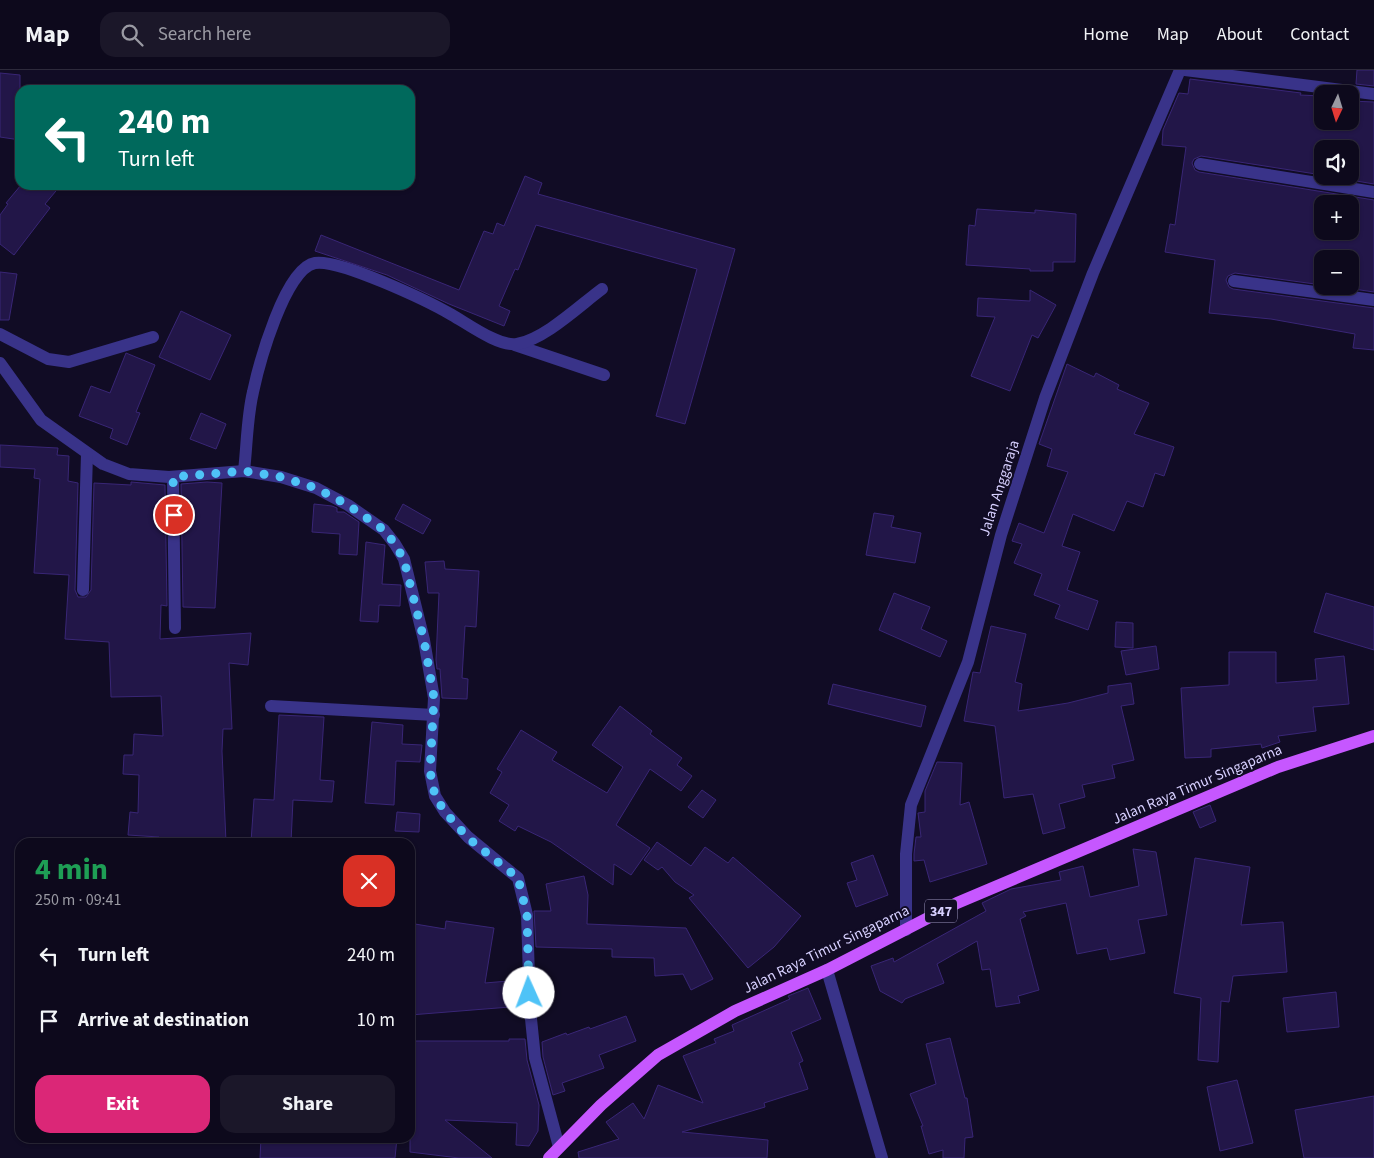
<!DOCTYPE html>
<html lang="en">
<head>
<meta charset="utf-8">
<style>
	:root { --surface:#0d091c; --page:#1b1729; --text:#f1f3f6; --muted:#9a9aa3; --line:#2d2a3b; --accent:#db2777 }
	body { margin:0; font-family:"Source Sans 3",sans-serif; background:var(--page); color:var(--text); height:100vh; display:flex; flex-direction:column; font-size:19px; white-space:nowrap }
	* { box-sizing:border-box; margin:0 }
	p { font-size:16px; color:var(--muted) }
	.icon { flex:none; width:28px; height:28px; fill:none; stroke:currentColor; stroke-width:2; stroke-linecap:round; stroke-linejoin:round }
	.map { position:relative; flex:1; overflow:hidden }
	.drawer { position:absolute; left:15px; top:768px; width:400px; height:305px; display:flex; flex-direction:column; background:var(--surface); border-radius:15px; box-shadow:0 1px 4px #0004,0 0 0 1px var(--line) }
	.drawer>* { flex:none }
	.banner { position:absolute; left:15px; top:15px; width:400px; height:105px; border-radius:15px; box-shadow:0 1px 4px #0004,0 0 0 1px var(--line); background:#00695c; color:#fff; overflow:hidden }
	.needle { width:32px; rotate:184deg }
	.tools { position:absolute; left:1314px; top:15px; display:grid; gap:10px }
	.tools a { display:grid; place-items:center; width:45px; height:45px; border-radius:10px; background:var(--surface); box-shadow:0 1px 4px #0004,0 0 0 1px var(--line); font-size:25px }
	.pin { position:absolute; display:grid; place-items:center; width:42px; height:42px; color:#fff; margin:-21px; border:2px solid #fff; border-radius:50%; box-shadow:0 1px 5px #0007 }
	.me { position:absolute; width:55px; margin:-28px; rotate:358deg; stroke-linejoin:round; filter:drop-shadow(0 0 4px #0008) }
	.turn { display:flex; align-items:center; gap:18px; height:105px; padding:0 20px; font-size:22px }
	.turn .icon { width:65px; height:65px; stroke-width:2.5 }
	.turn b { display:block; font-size:35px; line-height:42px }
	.round { display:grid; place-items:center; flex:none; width:52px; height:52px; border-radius:15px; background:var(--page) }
	.headline { display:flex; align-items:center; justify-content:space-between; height:85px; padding:0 20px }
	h1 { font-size:30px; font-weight:700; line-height:38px; color:#1e9e55 }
	.cta { display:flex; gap:10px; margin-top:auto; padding:10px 20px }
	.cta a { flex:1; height:58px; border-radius:15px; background:var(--accent); color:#fff; font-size:20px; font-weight:700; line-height:58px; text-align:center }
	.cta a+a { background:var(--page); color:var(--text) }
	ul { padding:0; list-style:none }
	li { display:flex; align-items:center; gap:15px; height:65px; padding:0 20px }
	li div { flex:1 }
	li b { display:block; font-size:19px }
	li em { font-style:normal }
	header { display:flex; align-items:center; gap:30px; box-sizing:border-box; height:70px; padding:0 25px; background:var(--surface); border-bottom:1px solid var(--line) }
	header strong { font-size:24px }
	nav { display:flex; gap:28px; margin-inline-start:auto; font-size:18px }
	.search { width:350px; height:45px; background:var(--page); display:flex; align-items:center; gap:12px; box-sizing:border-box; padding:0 18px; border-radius:15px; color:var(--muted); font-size:19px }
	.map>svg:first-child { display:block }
	.building { fill:#221648; stroke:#392676; fill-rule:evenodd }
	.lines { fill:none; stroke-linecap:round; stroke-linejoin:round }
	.minor { stroke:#393389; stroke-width:12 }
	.primary { stroke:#c657ff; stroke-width:12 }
	.route { stroke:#4fc3f7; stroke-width:9; stroke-dasharray:0 16.2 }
	.labels { text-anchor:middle; stroke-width:4; stroke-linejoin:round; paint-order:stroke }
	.shield { fill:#110c25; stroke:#9c95be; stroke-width:1 }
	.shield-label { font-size:14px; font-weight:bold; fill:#d7d0ff }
	.street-label { font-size:15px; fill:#d7d0ff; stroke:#110c25 }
</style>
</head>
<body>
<header>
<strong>Map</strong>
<div class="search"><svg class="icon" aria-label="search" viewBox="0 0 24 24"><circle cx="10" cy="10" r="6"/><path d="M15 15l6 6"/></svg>Search here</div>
<nav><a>Home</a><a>Map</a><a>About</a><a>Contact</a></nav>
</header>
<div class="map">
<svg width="1374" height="1088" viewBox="0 0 1374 1088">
	<rect width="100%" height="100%" fill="#110c25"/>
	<g class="building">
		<path d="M 1357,0 L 1374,0 L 1374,16 L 1356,14 Z"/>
		<path d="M 0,3 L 20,5 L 20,70 L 0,67 Z"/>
		<path d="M 1190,9 L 1301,23 L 1300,25 L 1322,26 L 1322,51 L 1350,51 L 1350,31 L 1374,32 L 1374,114 L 1327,106 L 1350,106 L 1350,79 L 1322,79 L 1322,105 L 1201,86 L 1194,89 L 1192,93 L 1195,100 L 1199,102 L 1374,130 L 1374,222 L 1333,216 L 1350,216 L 1350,189 L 1322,189 L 1322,215 L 1235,203 L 1228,206 L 1226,210 L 1229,217 L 1233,219 L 1374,238 L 1374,280 L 1353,278 L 1355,264 L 1271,249 L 1209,243 L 1215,190 L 1165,182 L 1170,154 L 1175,155 L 1186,77 L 1162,75 L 1163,60 L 1179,23 L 1188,24 ZM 1322,134 L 1350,134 L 1350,161 L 1322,161 Z"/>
		<path d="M 525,106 L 542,113 L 538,124 L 735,179 L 685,354 L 656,346 L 697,199 L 536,155 L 518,200 L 515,199 L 499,236 L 510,241 L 504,256 L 449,234 L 387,205 L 315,181 L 321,165 L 459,220 L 484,161 L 493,164 L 497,153 L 504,156 Z"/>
		<path d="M 21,115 L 61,115 L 45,134 L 50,138 L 14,185 L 0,174 L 0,145 L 8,134 L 6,133 Z"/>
		<path d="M 977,139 L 1035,143 L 1035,140 L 1076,144 L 1075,192 L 1053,192 L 1053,201 L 1030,201 L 1030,199 L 966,195 L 969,155 L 975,156 Z"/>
		<path d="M 0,202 L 17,204 L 9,250 L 0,250 Z"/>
		<path d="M 1030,220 L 1056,235 L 1038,268 L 1032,265 L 1010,321 L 971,306 L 995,247 L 977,246 L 978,228 L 1030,231 Z"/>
		<path d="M 181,241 L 231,265 L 210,310 L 159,287 Z"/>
		<path d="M 126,283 L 155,295 L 136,342 L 140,343 L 127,375 L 110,368 L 113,359 L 79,346 L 91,316 L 110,323 Z"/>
		<path d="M 1067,294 L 1094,307 L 1096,303 L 1119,315 L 1117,319 L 1149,333 L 1134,364 L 1174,377 L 1164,406 L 1155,403 L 1143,437 L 1127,431 L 1114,461 L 1073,444 L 1062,476 L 1080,482 L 1067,520 L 1098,531 L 1088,560 L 1055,548 L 1060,535 L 1034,525 L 1042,504 L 1014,493 L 1022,474 L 1012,471 L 1019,453 L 1044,463 L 1068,402 L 1047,396 L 1052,379 L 1039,374 Z"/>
		<path d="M 201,343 L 226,354 L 216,379 L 190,369 Z"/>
		<path d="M 0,375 L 58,378 L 57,385 L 69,386 L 68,411 L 78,413 L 75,520 L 78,527 L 86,527 L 91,520 L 94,413 L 131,415 L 131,412 L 165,415 L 167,536 L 161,535 L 160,569 L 251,563 L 248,595 L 229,593 L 232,659 L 223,659 L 222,681 L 226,772 L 158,772 L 159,767 L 128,765 L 130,742 L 138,743 L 139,705 L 123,704 L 124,685 L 133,685 L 134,664 L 163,666 L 161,626 L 111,627 L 109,572 L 65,569 L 69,505 L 34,503 L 40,409 L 34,408 L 35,399 L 0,397 Z"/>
		<path d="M 207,412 L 222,413 L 215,538 L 183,537 L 181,414 Z"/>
		<path d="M 314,434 L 332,436 L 337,438 L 337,442 L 344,442 L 359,452 L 357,485 L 339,484 L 340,464 L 312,462 Z"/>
		<path d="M 403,434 L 431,450 L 423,464 L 395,449 Z"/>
		<path d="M 874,443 L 894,446 L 891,457 L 921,463 L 915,493 L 866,485 Z"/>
		<path d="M 366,472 L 385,475 L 382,514 L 401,515 L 400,536 L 379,535 L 378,552 L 360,551 Z"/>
		<path d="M 444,491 L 445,499 L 479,501 L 476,557 L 465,556 L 462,608 L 468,609 L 467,629 L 442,628 L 440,599 L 437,599 L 436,590 L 439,523 L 428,523 L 425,492 Z"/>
		<path d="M 894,523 L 930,537 L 921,559 L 947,571 L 940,587 L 879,560 Z"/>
		<path d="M 1326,523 L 1374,537 L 1374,580 L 1314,562 Z"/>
		<path d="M 1116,552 L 1133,553 L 1133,578 L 1115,577 Z"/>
		<path d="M 991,556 L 1026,564 L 1015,612 L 1022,614 L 1018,641 L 1068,633 L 1108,623 L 1108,616 L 1131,613 L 1134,634 L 1121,636 L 1134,690 L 1112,695 L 1115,708 L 1082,715 L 1085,727 L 1059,734 L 1065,758 L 1043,764 L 1033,724 L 1004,728 L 995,656 L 964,651 L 973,602 L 980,603 Z"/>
		<path d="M 1156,576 L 1159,599 L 1126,605 L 1121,581 Z"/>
		<path d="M 1229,582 L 1276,582 L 1276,613 L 1317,610 L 1315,589 L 1344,586 L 1349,634 L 1313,637 L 1316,661 L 1278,666 L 1280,672 L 1262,678 L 1261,674 L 1211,679 L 1211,687 L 1185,688 L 1181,618 L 1229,615 Z"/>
		<path d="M 833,614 L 926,636 L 921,657 L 828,634 Z"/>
		<path d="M 620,636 L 652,661 L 650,664 L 682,688 L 677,695 L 692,706 L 681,721 L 650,699 L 616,755 L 650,778 L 631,805 L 614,794 L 613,815 L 551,772 L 518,756 L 515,761 L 499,751 L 509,735 L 490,723 L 502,702 L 497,699 L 521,660 L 557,682 L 552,690 L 607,723 L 623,697 L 592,675 Z"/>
		<path d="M 279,645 L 324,647 L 320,710 L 334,711 L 332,732 L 293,730 L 291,772 L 251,772 L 254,729 L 274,730 Z"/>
		<path d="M 372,652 L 403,655 L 402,674 L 422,675 L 420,692 L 396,691 L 394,735 L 365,733 Z"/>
		<path d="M 937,692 L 962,693 L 960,735 L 969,732 L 987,794 L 930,812 L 924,790 L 914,791 L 914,784 L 916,767 L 921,767 L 918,743 L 925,742 L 925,721 Z"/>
		<path d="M 702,720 L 716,730 L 703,748 L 688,737 Z"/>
		<path d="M 1210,735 L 1216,751 L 1200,758 L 1193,742 Z"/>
		<path d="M 397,742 L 420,744 L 419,762 L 395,761 Z"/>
		<path d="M 657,772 L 691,796 L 705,777 L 728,793 L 733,787 L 801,846 L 774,877 L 748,898 L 689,828 L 694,825 L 675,812 L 662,797 L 658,800 L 644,790 Z"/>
		<path d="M 1133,779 L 1156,782 L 1167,845 L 1138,850 L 1145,883 L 1110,890 L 1107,878 L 1077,884 L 1066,833 L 1023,842 L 1026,846 L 1020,849 L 1039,920 L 1018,926 L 1020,933 L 996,937 L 990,899 L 982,900 L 977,871 L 937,894 L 944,913 L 905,929 L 902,933 L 880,921 L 871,896 L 893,888 L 894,892 L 986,841 L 982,833 L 1011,819 L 1061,810 L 1059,802 L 1083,796 L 1090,827 L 1139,816 Z"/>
		<path d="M 873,785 L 888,825 L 856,837 L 847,813 L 857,810 L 851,793 Z"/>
		<path d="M 1195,788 L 1250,797 L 1241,855 L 1283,852 L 1287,902 L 1233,906 L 1229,932 L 1221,931 L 1218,992 L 1198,990 L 1201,928 L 1174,923 Z"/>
		<path d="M 584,806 L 588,825 L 587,854 L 686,858 L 713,909 L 691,920 L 683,904 L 655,906 L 654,888 L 612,887 L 612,879 L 536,877 L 534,841 L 551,841 L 546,814 Z"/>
		<path d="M 446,851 L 494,858 L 485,913 L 508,911 L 510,937 L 410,945 L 410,886 L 415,854 L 445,859 Z"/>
		<path d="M 808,918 L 821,949 L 791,962 L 803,991 L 799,993 L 808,1019 L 764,1033 L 765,1037 L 682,1062 L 768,1070 L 767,1088 L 579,1088 L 578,1082 L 619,1069 L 606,1052 L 633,1033 L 644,1049 L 658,1015 L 703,1033 L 683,986 L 716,973 L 714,969 L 734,961 L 732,955 L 790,929 L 788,926 Z"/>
		<path d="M 1336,922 L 1339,957 L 1287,962 L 1283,928 Z"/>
		<path d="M 626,946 L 636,971 L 599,985 L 604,998 L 562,1013 L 565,1021 L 553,1025 L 543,987 L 542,972 L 566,963 L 567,965 L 589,957 L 590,959 Z"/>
		<path d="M 950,968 L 965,1028 L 967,1028 L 973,1067 L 965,1068 L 964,1088 L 943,1088 L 943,1080 L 929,1084 L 921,1056 L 923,1056 L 910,1024 L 936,1014 L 926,974 Z"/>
		<path d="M 509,969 L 525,969 L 527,990 L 539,1035 L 538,1061 L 529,1076 L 516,1075 L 517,1053 L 445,1050 L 492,1088 L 459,1088 L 410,1082 L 410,993 L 414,993 L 414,971 L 509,971 Z"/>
		<path d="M 1237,1010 L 1253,1073 L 1220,1081 L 1207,1017 Z"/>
		<path d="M 1374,1026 L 1374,1088 L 1304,1088 L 1295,1040 Z"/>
		<path d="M 261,1068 L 397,1068 L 395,1088 L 260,1088 Z"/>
	</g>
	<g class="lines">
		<g class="minor">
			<path d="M 1185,0 L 1374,24"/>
			<path d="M 1200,94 L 1374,122"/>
			<path d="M 1234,211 L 1374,230"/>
			<path d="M 0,264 L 48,289 L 69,292 L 153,267"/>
			<path d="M 515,275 L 604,305"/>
			<path d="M 0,293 L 41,350 L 103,394 L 129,404 L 169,407 L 244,401 L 281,407 L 316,418 L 348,435 L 384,460 L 395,474 L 404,489 L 424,570 L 434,628 L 430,701 L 435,726 L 445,742 L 468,767 L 518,808 L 527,845 L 530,939 L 535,988 L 559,1077"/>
			<path d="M 244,401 C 247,375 247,347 253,322 C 259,294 285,198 315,193 C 340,189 428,231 452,245 C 468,254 499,277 517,274 C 545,269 579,236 602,219"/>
			<path d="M 173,407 L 175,558"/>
			<path d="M 83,520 L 87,384"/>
			<path d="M 271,636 L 434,645"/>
			<path d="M 906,860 L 906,784 L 911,735 L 968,592 L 1001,465 L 1045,328 L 1093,203 L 1180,0"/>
			<path d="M 827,900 L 882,1088"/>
		</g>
		<path class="primary" d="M 549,1088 L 601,1035 L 658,985 L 735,941 L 827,900 L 957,833 L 1278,697 L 1374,666"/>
	</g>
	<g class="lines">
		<path class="route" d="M 174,445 L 173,407 L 244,401 L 281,407 L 316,418 L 348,435 L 384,460 L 395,474 L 404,490 L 424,570 L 434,628 L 430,701 L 435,726 L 445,742 L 468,768 L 518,808 L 527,845 L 529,923"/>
	</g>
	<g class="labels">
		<rect class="shield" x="925" y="829.5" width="32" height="23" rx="4"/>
		<g class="shield-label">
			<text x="941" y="846">347</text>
		</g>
		<g class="street-label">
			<text transform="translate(999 418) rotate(-72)" y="5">Jalan Anggaraja</text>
			<text transform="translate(1197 714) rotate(-23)" y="5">Jalan Raya Timur Singaparna</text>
			<text transform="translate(826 879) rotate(-26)" y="5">Jalan Raya Timur Singaparna</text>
		</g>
	</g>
</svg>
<div class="tools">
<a><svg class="needle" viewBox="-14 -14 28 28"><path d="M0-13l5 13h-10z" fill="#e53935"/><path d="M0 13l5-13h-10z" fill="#9a9aa3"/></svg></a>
<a><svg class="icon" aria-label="sound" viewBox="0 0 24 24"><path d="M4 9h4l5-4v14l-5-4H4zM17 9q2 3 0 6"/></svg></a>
<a>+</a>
<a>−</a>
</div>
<div class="pin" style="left:174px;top:445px;background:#d93025"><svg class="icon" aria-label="arrive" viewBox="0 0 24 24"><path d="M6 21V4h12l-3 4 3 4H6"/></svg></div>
<svg class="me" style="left:529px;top:923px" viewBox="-20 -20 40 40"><circle r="19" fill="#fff"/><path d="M0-13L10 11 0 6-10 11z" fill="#4fc3f7"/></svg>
<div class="banner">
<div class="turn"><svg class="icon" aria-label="left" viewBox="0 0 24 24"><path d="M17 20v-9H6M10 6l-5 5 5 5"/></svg><div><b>240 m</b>Turn left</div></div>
</div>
<section class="drawer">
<div class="headline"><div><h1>4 min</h1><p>250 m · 09:41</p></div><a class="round" style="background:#d93025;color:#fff"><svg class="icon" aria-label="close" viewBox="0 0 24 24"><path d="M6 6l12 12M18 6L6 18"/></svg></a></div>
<ul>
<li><svg class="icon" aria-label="left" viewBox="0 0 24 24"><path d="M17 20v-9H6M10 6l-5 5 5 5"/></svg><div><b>Turn left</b></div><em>240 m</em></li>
<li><svg class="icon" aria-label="arrive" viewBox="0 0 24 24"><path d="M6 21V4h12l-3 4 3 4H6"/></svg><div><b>Arrive at destination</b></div><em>10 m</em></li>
</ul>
<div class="cta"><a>Exit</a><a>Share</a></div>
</section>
</div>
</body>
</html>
